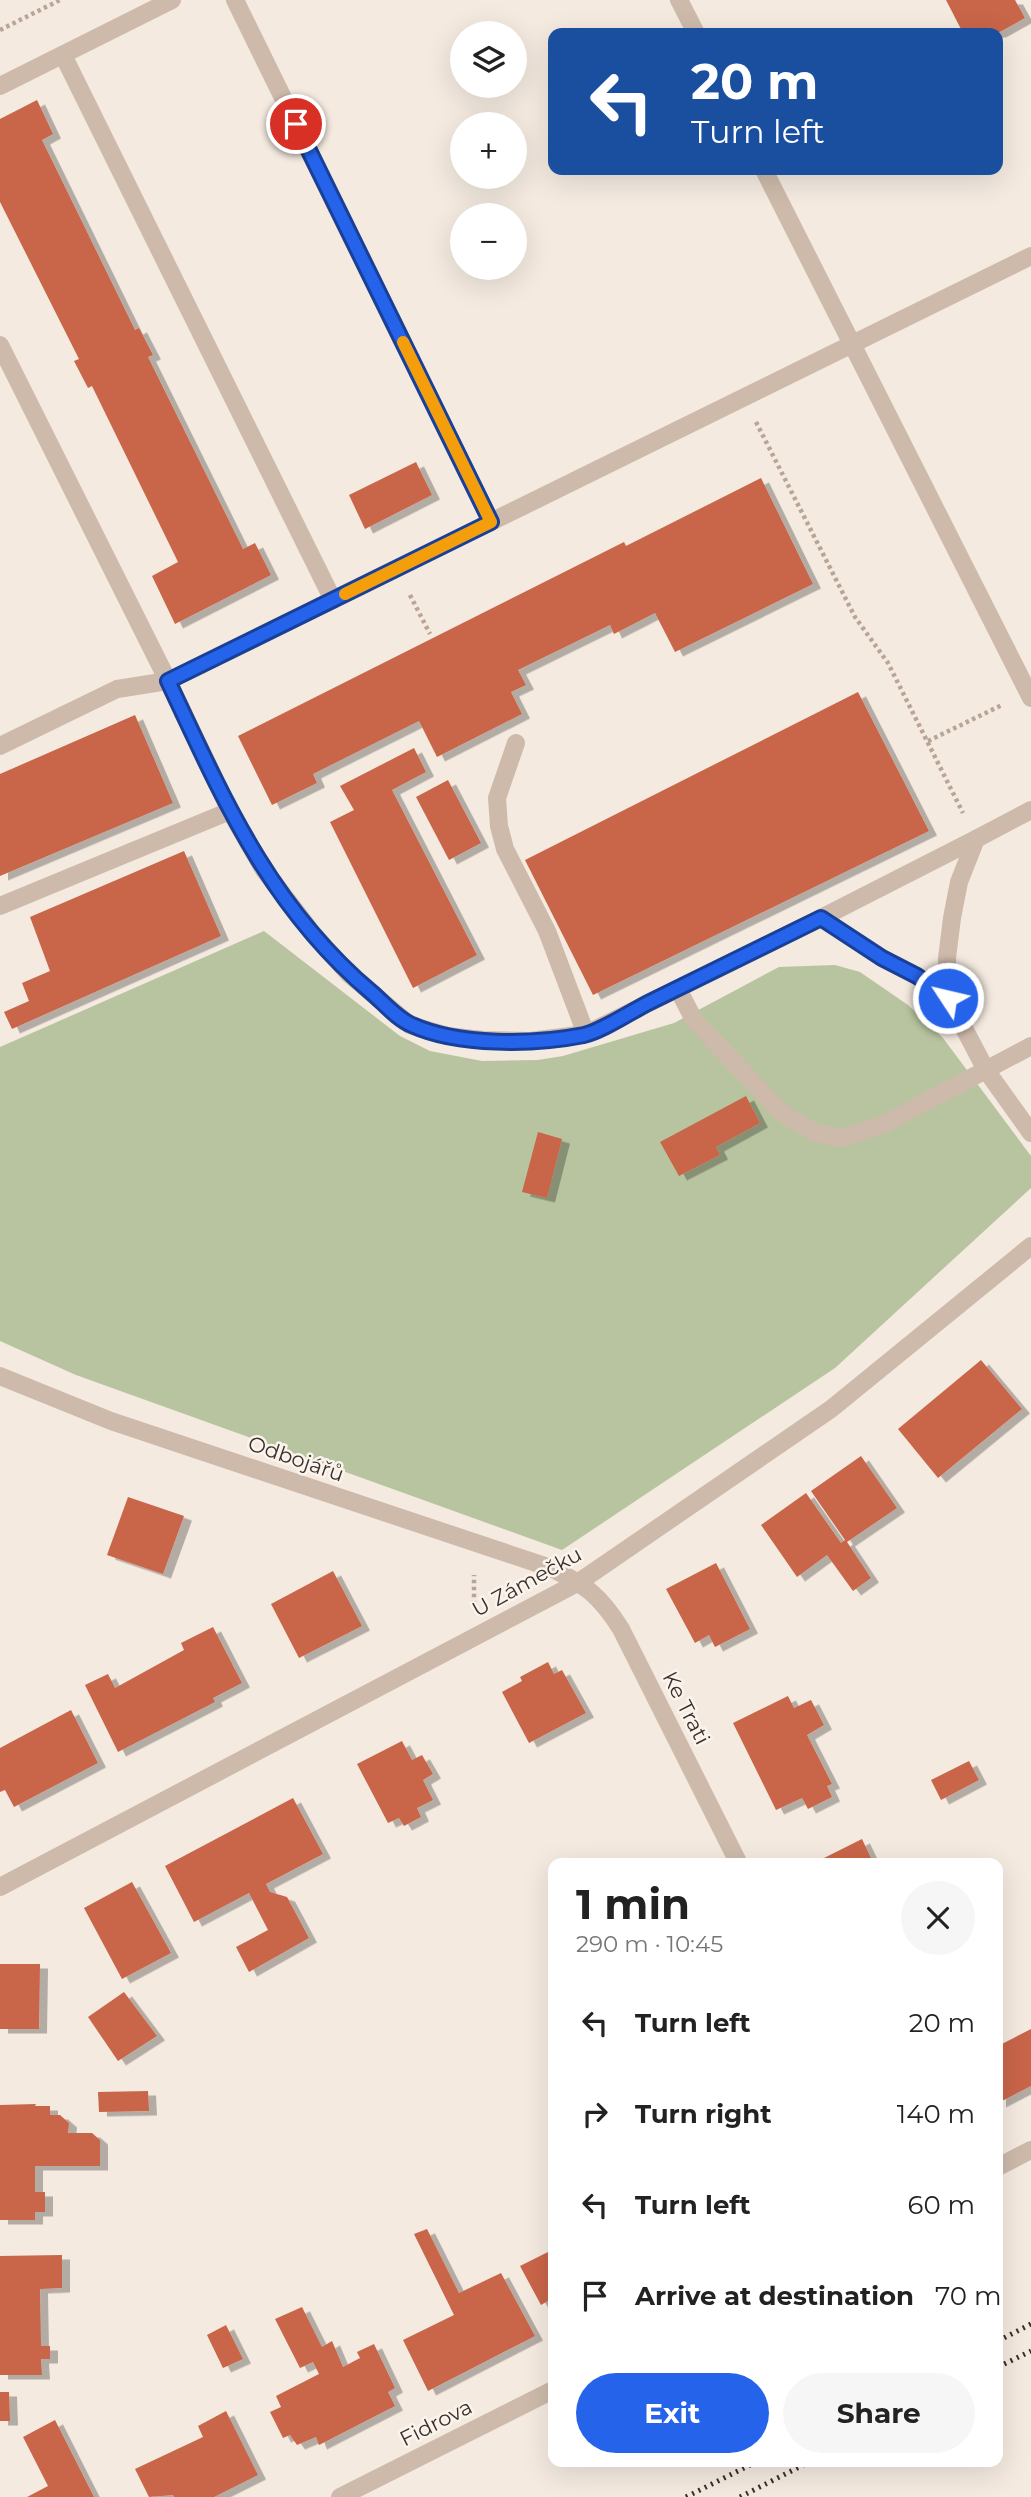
<!DOCTYPE html>
<html lang="en">
<head>
<meta charset="utf-8">
<style>
	:root { --surface:#fff; --page:#f6f6f6; --text:#222; --muted:#767676; --accent:#2563eb }
	body { margin:0; font-family:Montserrat,sans-serif; background:var(--page); color:var(--text); height:100vh; display:flex; flex-direction:column; font-size:26px; white-space:nowrap }
	* { box-sizing:border-box; margin:0 }
	p { font-size:23px; color:var(--muted) }
	.icon { flex:none; width:38px; height:38px; fill:none; stroke:currentColor; stroke-width:2; stroke-linecap:round; stroke-linejoin:round }
	.map { position:relative; flex:1; overflow:hidden }
	.details { position:absolute; left:548px; top:1858px; width:455px; height:609px; display:flex; flex-direction:column; background:var(--surface); border-radius:14px; box-shadow:0 7px 28px #0002 }
	.details>* { flex:none }
	.banner { position:absolute; left:548px; top:28px; width:455px; height:147px; border-radius:14px; box-shadow:0 7px 28px #0002; background:#1a4fa0; color:#fff; overflow:hidden }
	.tools { position:absolute; left:450px; top:21px; display:grid; gap:14px }
	.tools a { display:grid; place-items:center; width:77px; height:77px; border-radius:50%; background:var(--surface); box-shadow:0 7px 28px #0002; font-size:35px }
	.pin { position:absolute; display:grid; place-items:center; width:60px; height:60px; color:#fff; margin:-30px; border:4px solid #fff; border-radius:50%; box-shadow:0 2px 7px #0007 }
	.me { position:absolute; width:77px; margin:-38px; rotate:305deg; stroke-linejoin:round; filter:drop-shadow(0 0 5px #0008) }
	.turn { display:flex; align-items:center; gap:24px; height:147px; padding:0 28px; font-size:32px }
	.turn .icon { width:91px; height:91px; stroke-width:2.5 }
	.turn b { display:block; font-size:49px; line-height:60px }
	.round { display:grid; place-items:center; flex:none; width:74px; height:74px; border-radius:37px; background:var(--page) }
	.summary { display:flex; align-items:center; justify-content:space-between; height:119px; padding:0 28px }
	h1 { font-size:42px; font-weight:700; line-height:52px }
	.action { display:flex; gap:14px; margin-top:auto; padding:14px 28px }
	.action a { flex:1; height:80px; border-radius:42px; background:var(--accent); color:#fff; font-size:28px; font-weight:700; line-height:80px; text-align:center }
	.action a+a { background:var(--page); color:var(--text) }
	ul { padding:0; list-style:none }
	li { display:flex; align-items:center; gap:21px; height:91px; padding:0 28px }
	li div { flex:1 }
	li b { display:block; font-size:26px }
	li em { font-style:normal }
	.map>svg:first-child { display:block }
	.green { fill:#b8c49f }
	.building { fill:#c96548; filter:url(#shadow) }
	.lines { fill:none; stroke-linecap:round; stroke-linejoin:round }
	.path { stroke:#b9a495; stroke-width:4.5; stroke-dasharray:3.5 3.5; stroke-linecap:butt }
	.lane { stroke:#cdbaab; stroke-width:18 }
	.street { stroke:#cdbaab; stroke-width:18 }
	.rail { stroke:#3a2f2a; stroke-width:5; stroke-dasharray:2 5; stroke-linecap:butt }
	.route-casing { stroke:#184099; stroke-width:18 }
	.route { stroke:#2563eb; stroke-width:12 }
	.slow { stroke:#f59e0b; stroke-width:12 }
	.labels { text-anchor:middle; stroke-width:5; stroke-linejoin:round; paint-order:stroke }
	.street-label { font-size:21px; fill:#3a2f2a; stroke:#fbf4ed }
</style>
</head>
<body>
<div class="map">
<svg width="1031" height="2497" viewBox="0 0 1031 2497">
	<defs>
		<filter id="shadow"><feDropShadow dx="8" dy="4.5" stdDeviation="0" flood-color="#0004"/></filter>
	</defs>
	<rect width="100%" height="100%" fill="#f4eae0"/>
	<path class="green" d="M 264,931 L 400,1036 L 430,1051 L 482,1061 L 538,1060 L 563,1056 L 674,1023 L 779,967 L 835,965 L 860,972 L 908,1005 L 943,1038 L 1031,1156 L 1031,1188 L 835,1368 L 562,1550 L 76,1375 L 0,1341 L 0,1047 Z"/>
	<g class="building">
		<path d="M 946,0 L 1015,0 L 1025,18 L 998,33 L 963,33 Z"/>
		<path d="M 37,100 L 53,134 L 42,140 L 135,330 L 139,328 L 153,355 L 148,357 L 243,549 L 255,543 L 271,575 L 175,624 L 152,576 L 178,562 L 92,386 L 88,388 L 74,361 L 79,359 L 0,202 L 0,119 Z"/>
		<path d="M 416,462 L 432,495 L 365,529 L 349,495 Z"/>
		<path d="M 761,478 L 813,584 L 675,652 L 655,613 L 614,634 L 610,625 L 518,670 L 526,685 L 511,692 L 522,714 L 437,757 L 419,721 L 313,774 L 317,783 L 272,805 L 238,736 L 624,542 L 626,546 Z"/>
		<path d="M 858,692 L 929,831 L 593,995 L 525,860 Z"/>
		<path d="M 135,715 L 173,803 L 0,876 L 0,774 Z"/>
		<path d="M 414,748 L 426,772 L 392,790 L 477,955 L 413,988 L 330,822 L 354,810 L 340,786 Z"/>
		<path d="M 448,780 L 481,843 L 449,860 L 416,797 Z"/>
		<path d="M 184,851 L 221,936 L 12,1029 L 4,1012 L 29,1001 L 22,983 L 50,971 L 30,917 Z"/>
		<path d="M 746,1096 L 760,1123 L 716,1147 L 720,1155 L 679,1176 L 660,1142 Z"/>
		<path d="M 538,1132 L 562,1139 L 547,1198 L 522,1192 Z"/>
		<path d="M 981,1360 L 1022,1409 L 938,1478 L 898,1429 Z"/>
		<path d="M 861,1456 L 897,1508 L 847,1542 L 871,1578 L 853,1591 L 827,1555 L 797,1577 L 761,1525 L 806,1493 L 841,1543 L 845,1540 L 811,1491 Z"/>
		<path d="M 128,1497 L 184,1516 L 163,1574 L 107,1555 Z"/>
		<path d="M 716,1563 L 750,1629 L 715,1647 L 709,1635 L 695,1643 L 666,1589 Z"/>
		<path d="M 333,1571 L 362,1626 L 299,1658 L 271,1604 Z"/>
		<path d="M 213,1627 L 242,1683 L 213,1698 L 215,1702 L 118,1752 L 85,1685 L 108,1674 L 115,1688 L 184,1650 L 181,1643 Z"/>
		<path d="M 548,1662 L 554,1674 L 562,1670 L 586,1713 L 529,1743 L 502,1692 L 522,1681 L 520,1677 Z"/>
		<path d="M 788,1696 L 794,1708 L 811,1700 L 824,1725 L 807,1735 L 832,1784 L 827,1786 L 832,1797 L 808,1809 L 802,1798 L 776,1810 L 733,1723 Z"/>
		<path d="M 71,1710 L 98,1763 L 14,1807 L 5,1790 L 0,1792 L 0,1748 Z"/>
		<path d="M 402,1741 L 412,1760 L 422,1755 L 433,1774 L 423,1780 L 433,1800 L 417,1808 L 421,1817 L 404,1826 L 399,1818 L 388,1823 L 357,1764 Z"/>
		<path d="M 969,1761 L 979,1780 L 941,1800 L 931,1780 Z"/>
		<path d="M 293,1798 L 323,1854 L 266,1884 L 270,1892 L 287,1897 L 309,1938 L 249,1972 L 236,1947 L 268,1930 L 249,1893 L 194,1922 L 165,1866 Z"/>
		<path d="M 862,1839 L 871,1858 L 862,1864 L 812,1864 Z"/>
		<path d="M 132,1882 L 171,1953 L 122,1979 L 84,1908 Z"/>
		<path d="M 0,1964 L 40,1964 L 39,2029 L 0,2029 Z"/>
		<path d="M 124,1992 L 157,2036 L 118,2061 L 88,2017 Z"/>
		<path d="M 1031,2029 L 1031,2086 L 998,2103 L 998,2046 Z"/>
		<path d="M 148,2091 L 149,2111 L 99,2112 L 98,2092 Z"/>
		<path d="M 36,2104 L 35,2106 L 50,2106 L 50,2115 L 60,2115 L 69,2123 L 68,2133 L 92,2133 L 100,2140 L 100,2166 L 35,2166 L 35,2192 L 45,2192 L 45,2212 L 35,2212 L 35,2220 L 0,2220 L 0,2105 Z"/>
		<path d="M 427,2229 L 459,2293 L 501,2273 L 535,2336 L 428,2391 L 403,2340 L 454,2315 L 414,2234 Z"/>
		<path d="M 548,2252 L 553,2261 L 553,2298 L 541,2305 L 520,2266 Z"/>
		<path d="M 62,2255 L 62,2288 L 40,2289 L 41,2346 L 50,2346 L 50,2359 L 41,2359 L 42,2375 L 0,2375 L 0,2256 Z"/>
		<path d="M 302,2307 L 322,2347 L 332,2341 L 343,2367 L 360,2358 L 357,2352 L 374,2344 L 395,2388 L 388,2392 L 395,2406 L 319,2445 L 316,2437 L 297,2445 L 290,2435 L 283,2438 L 270,2412 L 281,2407 L 276,2396 L 319,2374 L 313,2362 L 300,2368 L 275,2319 Z"/>
		<path d="M 226,2325 L 243,2359 L 223,2368 L 207,2335 Z"/>
		<path d="M 0,2392 L 9,2392 L 10,2421 L 0,2421 Z"/>
		<path d="M 226,2411 L 258,2475 L 214,2497 L 174,2497 L 173,2495 L 149,2497 L 135,2469 L 203,2437 L 198,2426 Z"/>
		<path d="M 55,2420 L 94,2497 L 27,2497 L 48,2486 L 23,2437 Z"/>
	</g>
	<g class="lines">
		<g class="path">
			<path d="M 0,30 L 60,0"/>
			<path d="M 756,422 L 855,617 L 888,663 L 963,813"/>
			<path d="M 410,595 L 430,634"/>
			<path d="M 928,741 L 1002,705"/>
			<path d="M 472,1603 L 474,1602 L 474,1575"/>
		</g>
		<g class="lane">
			<path d="M 235,0 L 491,522"/>
			<path d="M 679,0 L 696,33"/>
			<path d="M 63,55 L 333,600"/>
			<path d="M 0,86 L 172,0"/>
			<path d="M 764,170 L 1031,698"/>
			<path d="M 0,345 L 168,681 L 230,811 L 264,870 L 314,935 L 349,974 L 410,1025 L 447,1036 L 483,1040 L 530,1041 L 586,1034 L 821,918 L 882,958 L 917,976 L 948,998"/>
			<path d="M 516,743 L 497,798 L 499,826 L 505,849 L 547,931 L 586,1034"/>
			<path d="M 0,746 L 117,689 L 168,681 L 1031,256"/>
			<path d="M 1031,810 L 976,839 L 959,882 L 952,918 L 947,958 L 948,998 L 986,1070 L 1031,1133"/>
			<path d="M 0,906 L 230,811"/>
			<path d="M 821,918 L 976,839"/>
			<path d="M 678,989 L 694,1020 L 782,1113 L 815,1133 L 843,1138 L 884,1124 L 1031,1046"/>
		</g>
		<g class="street">
			<path d="M 0,1376 L 111,1421 L 551,1568 C 586,1586 599,1594 621,1629 L 739,1864"/>
			<path d="M 0,1887 L 579,1582 L 831,1409 L 1031,1246"/>
			<path d="M 998,2167 L 1031,2150"/>
			<path d="M 340,2497 L 553,2390"/>
		</g>
		<g class="rail">
			<path d="M 998,2341 L 1031,2324"/>
			<path d="M 998,2367 L 1031,2351"/>
			<path d="M 686,2497 L 756,2462"/>
			<path d="M 740,2497 L 809,2462"/>
		</g>
	</g>
	<g class="lines">
		<defs>
			<path id="route" d="M 296,124 L 491,522 L 168,681 C 223,798 269,906 371,992 C 383,1002 397,1019 412,1025 C 458,1046 534,1045 584,1035 C 602,1031 632,1011 650,1002 C 707,974 764,946 821,918 L 882,958 L 917,976 L 948,998"/>
		</defs>
		<use href="#route" class="route-casing"/>
		<use href="#route" class="route"/>
		<path class="slow" d="M 345,594 L 491,522 L 403,342"/>
	</g>
	<g class="labels">
		<g class="street-label">
			<text transform="translate(296 1459) rotate(19)" y="7">Odbojářů</text>
			<text transform="translate(527 1582) rotate(-29)" y="7">U Zámečku</text>
			<text transform="translate(686 1708) rotate(63)" y="7">Ke Trati</text>
			<text transform="translate(436 2423) rotate(-27)" y="7">Fidrova</text>
		</g>
	</g>
</svg>
<div class="tools">
<a><svg class="icon" aria-label="layers" viewBox="0 0 24 24"><path d="M12 4l9 5-9 5-9-5zM3 14l9 5 9-5"/></svg></a>
<a>+</a>
<a>−</a>
</div>
<div class="pin" style="left:296px;top:124px;background:#d93025"><svg class="icon" aria-label="arrive" viewBox="0 0 24 24"><path d="M6 21V4h12l-3 4 3 4H6"/></svg></div>
<svg class="me" style="left:948px;top:998px" viewBox="-20 -20 40 40"><circle r="17" fill="#2563eb" stroke="#fff" stroke-width="3"/><path d="M0-11L8 9 0 5-8 9z" fill="#fff"/></svg>
<div class="banner">
<div class="turn"><svg class="icon" aria-label="left" viewBox="0 0 24 24"><path d="M17 20v-9H6M10 6l-5 5 5 5"/></svg><div><b>20 m</b>Turn left</div></div>
</div>
<section class="details">
<div class="summary"><div><h1>1 min</h1><p>290 m · 10:45</p></div><a class="round"><svg class="icon" aria-label="close" viewBox="0 0 24 24"><path d="M6 6l12 12M18 6L6 18"/></svg></a></div>
<ul>
<li><svg class="icon" aria-label="left" viewBox="0 0 24 24"><path d="M17 20v-9H6M10 6l-5 5 5 5"/></svg><div><b>Turn left</b></div><em>20 m</em></li>
<li><svg class="icon" aria-label="right" viewBox="0 0 24 24"><path d="M7 20v-9h11M14 6l5 5-5 5"/></svg><div><b>Turn right</b></div><em>140 m</em></li>
<li><svg class="icon" aria-label="left" viewBox="0 0 24 24"><path d="M17 20v-9H6M10 6l-5 5 5 5"/></svg><div><b>Turn left</b></div><em>60 m</em></li>
<li><svg class="icon" aria-label="arrive" viewBox="0 0 24 24"><path d="M6 21V4h12l-3 4 3 4H6"/></svg><div><b>Arrive at destination</b></div><em>70 m</em></li>
</ul>
<div class="action"><a>Exit</a><a>Share</a></div>
</section>
</div>
</body>
</html>
